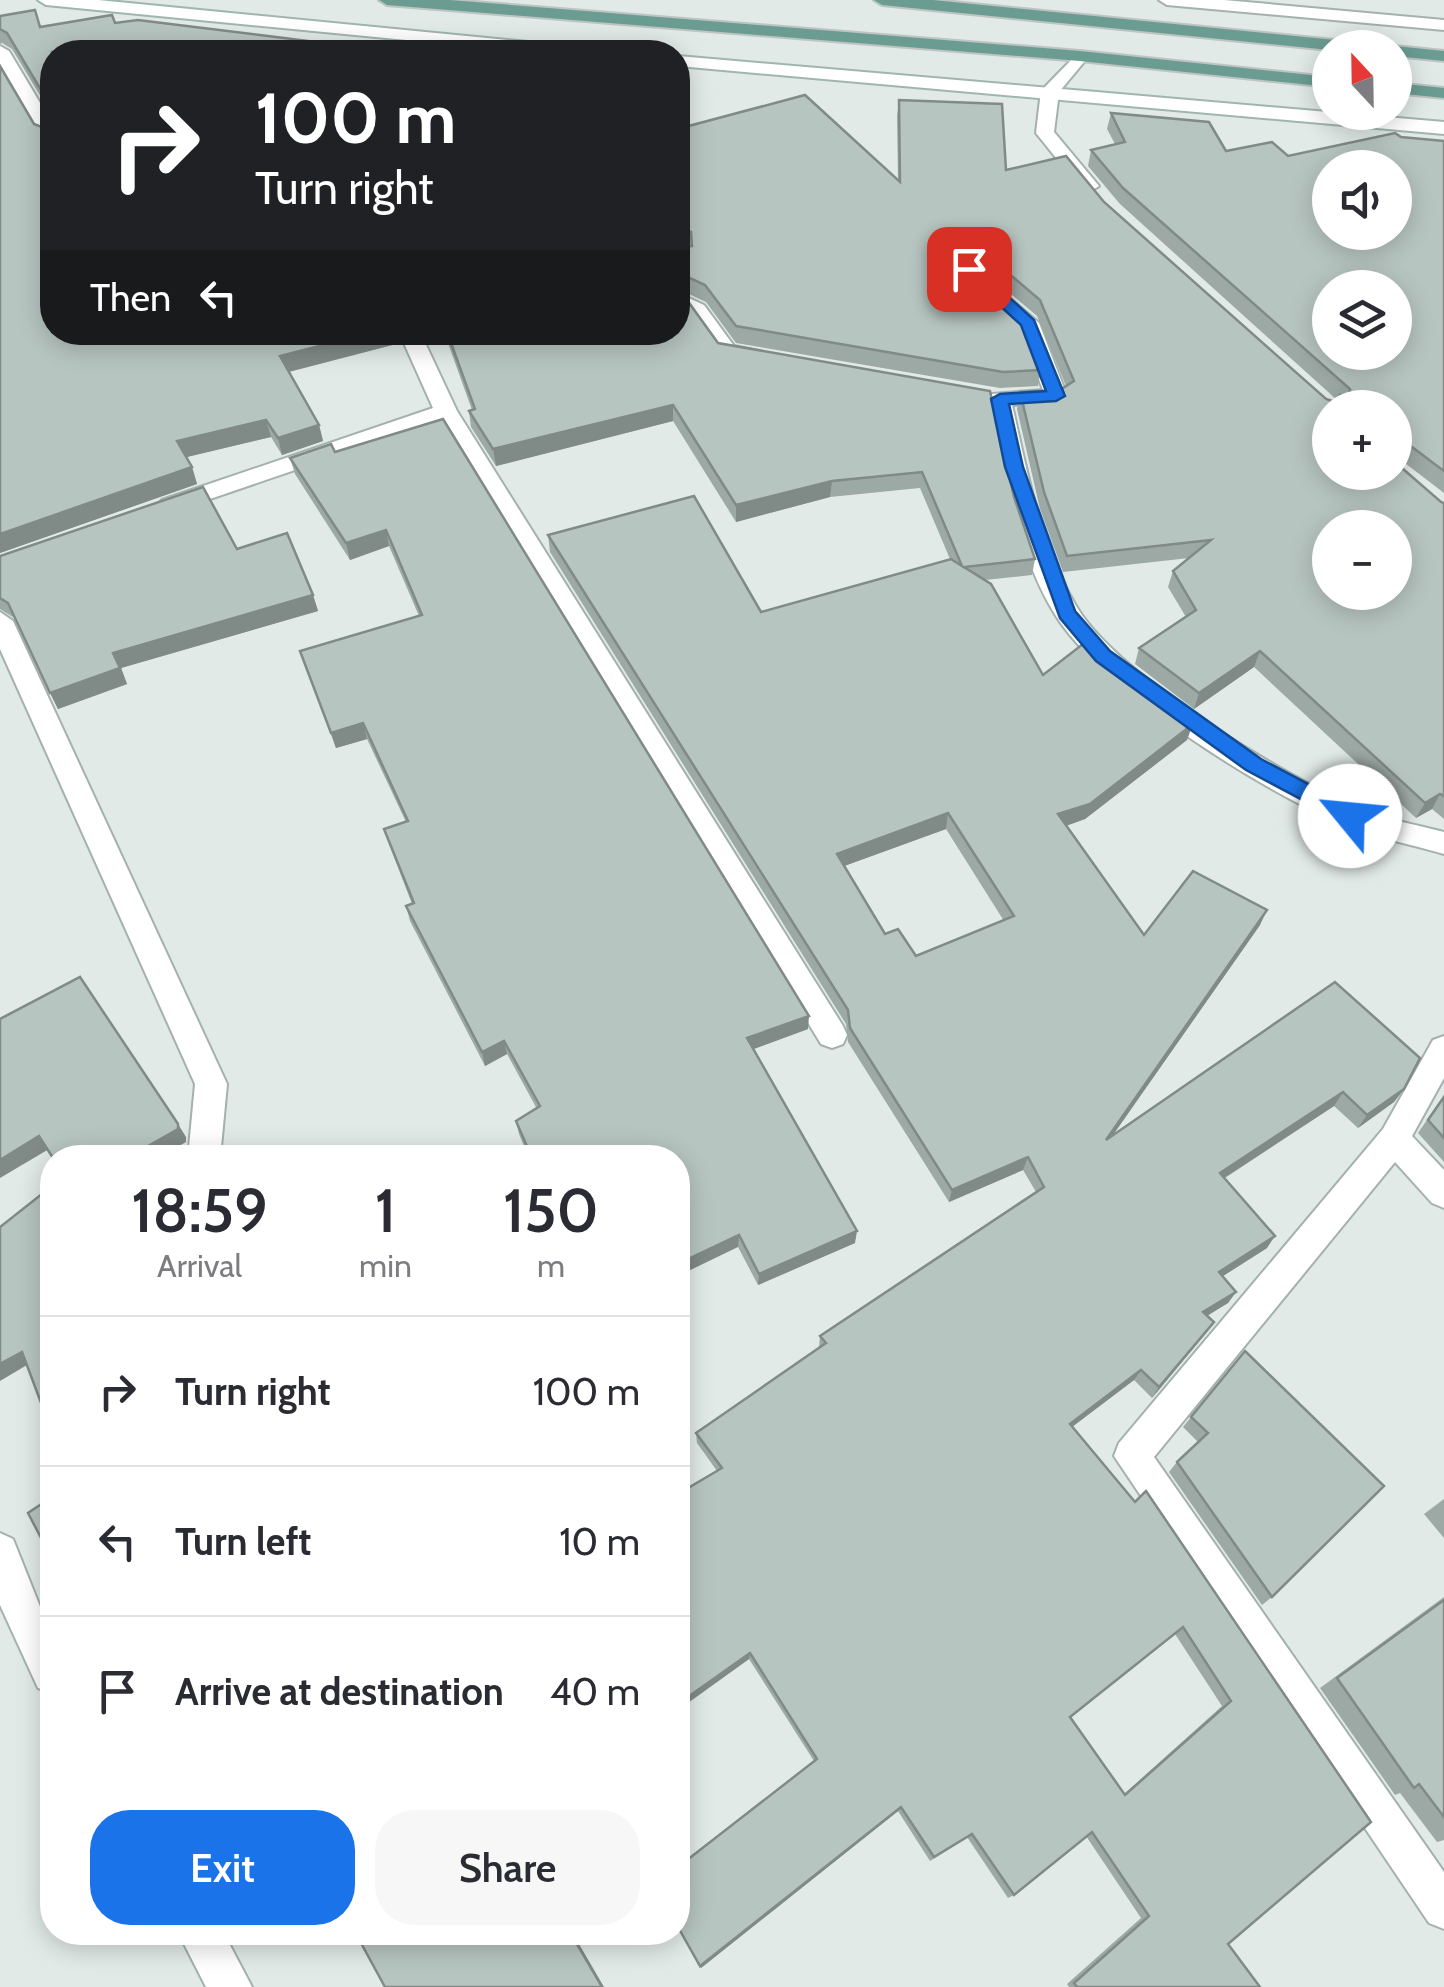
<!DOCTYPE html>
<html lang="en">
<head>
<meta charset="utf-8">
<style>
	:root { --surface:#fff; --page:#f7f7f7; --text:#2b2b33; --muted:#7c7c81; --line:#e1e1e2; --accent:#1a73e8 }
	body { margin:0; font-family:Cabin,sans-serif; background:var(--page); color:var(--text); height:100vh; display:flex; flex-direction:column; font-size:38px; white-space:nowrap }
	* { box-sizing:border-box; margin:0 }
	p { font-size:32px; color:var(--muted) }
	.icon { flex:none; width:55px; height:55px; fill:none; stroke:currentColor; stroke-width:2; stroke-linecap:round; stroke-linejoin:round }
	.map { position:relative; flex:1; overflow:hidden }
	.sheet { position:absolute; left:40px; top:1145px; width:650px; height:800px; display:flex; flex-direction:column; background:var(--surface); border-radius:40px; box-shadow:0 5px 25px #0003 }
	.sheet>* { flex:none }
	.banner { position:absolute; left:40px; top:40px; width:650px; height:305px; border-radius:40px; box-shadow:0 5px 25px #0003; background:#202124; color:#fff; overflow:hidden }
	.needle { width:65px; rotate:338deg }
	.fabs { position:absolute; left:1312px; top:30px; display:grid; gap:20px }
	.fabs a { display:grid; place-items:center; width:100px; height:100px; border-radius:50%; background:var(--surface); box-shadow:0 5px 25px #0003; font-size:50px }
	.pin { position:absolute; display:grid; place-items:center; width:85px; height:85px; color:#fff; margin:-42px; border-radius:20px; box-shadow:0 5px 15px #0006 }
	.me { position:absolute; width:110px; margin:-55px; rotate:298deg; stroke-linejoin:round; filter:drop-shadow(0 0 8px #0008) }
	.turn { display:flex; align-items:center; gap:35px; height:210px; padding:0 50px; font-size:45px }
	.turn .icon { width:130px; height:130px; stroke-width:2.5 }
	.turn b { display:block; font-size:70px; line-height:85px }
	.then { display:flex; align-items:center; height:95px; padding:0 50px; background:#0003; gap:20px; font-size:38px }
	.eta { display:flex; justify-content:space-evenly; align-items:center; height:170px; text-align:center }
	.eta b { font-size:60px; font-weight:600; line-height:70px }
	.action { display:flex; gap:20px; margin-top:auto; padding:20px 50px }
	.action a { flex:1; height:115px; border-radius:40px; background:var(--accent); color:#fff; font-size:40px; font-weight:600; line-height:115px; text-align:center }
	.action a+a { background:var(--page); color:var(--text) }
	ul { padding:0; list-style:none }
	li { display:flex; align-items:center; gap:30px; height:150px; padding:0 50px; border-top:2px solid var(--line) }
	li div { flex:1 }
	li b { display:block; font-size:38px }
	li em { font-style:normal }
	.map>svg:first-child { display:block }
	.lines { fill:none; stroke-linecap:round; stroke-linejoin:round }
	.street-casing { stroke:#a4b1ae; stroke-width:4 }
	.secondary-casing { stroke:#a1b5af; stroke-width:4 }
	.primary-casing { stroke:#bdc4c2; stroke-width:4 }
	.street { fill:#fff; fill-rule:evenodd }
	.secondary { fill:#fff; fill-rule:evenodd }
	.primary { fill:#6a9c92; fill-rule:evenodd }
	.wall { fill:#9da9a5; fill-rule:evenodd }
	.shaded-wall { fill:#808a86 }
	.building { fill:#b7c5c0; stroke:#808a86; stroke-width:2.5; fill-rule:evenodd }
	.route { fill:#1a73e8; stroke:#114b97; stroke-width:2.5 }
</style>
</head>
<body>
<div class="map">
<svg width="1444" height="1987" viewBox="0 0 1444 1987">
	<rect width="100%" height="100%" fill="#e1eae7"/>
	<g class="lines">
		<defs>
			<g id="street">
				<path d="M 1159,0 L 1224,0 L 1444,20 L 1444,30 L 1167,5 Z"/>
				<path d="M 0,46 L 9,51 L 52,123 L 52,144 L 43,138 L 0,66 Z"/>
				<path d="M 1080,51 L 1089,56 L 1059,92 L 1054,132 L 1099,186 L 1089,192 L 1082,190 L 1036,133 L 1041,91 Z"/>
				<path d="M 988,280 L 1039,323 L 1067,396 L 1056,403 L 1012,405 C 1027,471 1041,550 1078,609 C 1120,677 1288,779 1363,810 C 1389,820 1417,825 1444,832 L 1444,854 C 1410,844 1375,838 1342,824 C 1260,790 1103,690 1056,616 C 1017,554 1003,469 989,399 L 992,394 L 1043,390 L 1018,325 L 978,286 Z"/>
				<path d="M 678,293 L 704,305 L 734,346 L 763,352 L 763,362 L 719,356 L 690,313 L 678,307 Z"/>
				<path d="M 399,332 L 420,332 L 457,411 L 843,1026 L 847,1035 L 843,1044 L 832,1048 L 821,1044 L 441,420 L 178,510 L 170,513 L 158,505 L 162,500 L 433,408 Z"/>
				<path d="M 0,612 L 13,621 L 227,1084 L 220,1158 L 188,1158 L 195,1084 L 0,649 Z"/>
				<path d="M 1444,1036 L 1444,1078 L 1412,1136 L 1444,1170 L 1444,1208 L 1432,1203 L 1395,1162 L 1154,1457 L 1444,1872 L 1444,1929 L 1429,1923 L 1114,1456 L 1119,1443 L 1383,1129 L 1433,1040 Z"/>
				<path d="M 0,1533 L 13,1539 L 52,1637 L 52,1693 L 38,1688 L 0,1605 Z"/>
				<path d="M 178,1932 L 223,1932 L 252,1987 L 206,1987 Z"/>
			</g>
			<g id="secondary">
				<path d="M 38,0 L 98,0 L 579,47 L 588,52 L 530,52 L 46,5 Z"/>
				<path d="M 678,56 L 1444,122 L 1444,134 L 678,66 Z"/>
			</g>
			<g id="primary">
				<path d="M 379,0 L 450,0 L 1080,51 L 1330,77 L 1330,87 L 1080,61 L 387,5 Z"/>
				<path d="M 874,0 L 933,0 L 1365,43 L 1373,48 L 1330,50 L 882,5 Z"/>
				<path d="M 1395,46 L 1444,51 L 1444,61 L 1395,56 L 1395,48 L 1389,48 Z"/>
				<path d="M 1395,83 L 1444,88 L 1444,98 L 1395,93 Z"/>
			</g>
		</defs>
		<use href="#street" class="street-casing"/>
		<use href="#secondary" class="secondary-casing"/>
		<use href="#primary" class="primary-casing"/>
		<use href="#street" class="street"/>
		<use href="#secondary" class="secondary"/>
		<use href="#primary" class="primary"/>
	</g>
	<g class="wall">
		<path d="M 35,10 L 41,27 L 112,15 L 115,23 L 138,20 L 324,43 L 326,51 L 341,52 L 52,52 L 52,332 L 398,332 L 400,343 L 289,372 L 319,425 L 323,441 L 282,455 L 271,437 L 186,457 L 192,467 L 197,484 L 0,553 L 0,66 L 34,124 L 49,130 L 50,112 L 12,49 L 2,43 L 0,44 L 0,16 Z"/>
		<path d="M 678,74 L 686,90 L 683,128 L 898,181 L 897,116 L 899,100 L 1006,170 L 1104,202 L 1326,399 L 1335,402 L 1337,400 L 1120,204 L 1088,166 L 1091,150 L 1115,144 L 1107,129 L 1111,113 L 1226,151 L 1288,156 L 1401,137 L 1444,141 L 1444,493 L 1397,457 L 1395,460 L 1395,408 L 1330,408 L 1441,502 L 1444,503 L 1444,819 L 1432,809 L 1416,818 L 1254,667 L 1194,709 L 1135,664 L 1139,648 L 1186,617 L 1168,587 L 1173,571 L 1189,558 L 1063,572 L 1040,509 L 1017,409 L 1020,392 L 1060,390 L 1066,386 L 1037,316 L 971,260 L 968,262 L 1041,370 L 1038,386 L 1000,388 L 736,343 L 706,302 L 680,290 L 678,291 L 678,247 L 687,246 L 678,242 Z"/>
		<path d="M 444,332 L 678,332 L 718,343 L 1014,497 L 1035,559 L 1032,575 L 985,580 L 1043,675 L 1187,740 L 1085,819 L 1066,826 L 1144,935 L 1260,925 L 1113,1135 L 1335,982 L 1404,1089 L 1394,1102 L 1358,1128 L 1334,1106 L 1225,1178 L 1267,1248 L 1223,1276 L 1236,1292 L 1228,1303 L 1207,1316 L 1206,1333 L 1152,1398 L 1134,1380 L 1072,1427 L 1371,1822 L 1228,1944 L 1260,1987 L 1069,1987 L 1067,1984 L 1141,1918 L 1086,1836 L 1014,1895 L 1008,1898 L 967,1837 L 930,1861 L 898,1811 L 701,1968 L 678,1928 L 814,1761 L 749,1659 L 678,1710 L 678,1494 L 717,1471 L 697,1443 L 696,1433 L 819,1348 L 820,1336 L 1036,1192 L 1023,1170 L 949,1202 L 848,1042 L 846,1024 L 550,552 L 548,535 L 761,612 L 950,559 L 920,488 L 830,497 L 736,522 L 673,421 L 496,466 L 471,427 L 469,411 L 472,410 ZM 946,829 L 1004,921 L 916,956 L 885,934 L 844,866 ZM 1175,1634 L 1222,1706 L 1124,1794 L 1070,1718 Z"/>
		<path d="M 335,452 L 808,1029 L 753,1049 L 855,1243 L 758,1285 L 738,1247 L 678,1158 L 529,1158 L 519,1134 L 516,1121 L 537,1109 L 507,1054 L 485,1066 L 410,921 L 406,906 L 412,904 L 389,844 L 384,829 L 406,822 L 367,739 L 336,748 L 300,651 L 419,616 L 389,546 L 350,560 L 295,474 L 290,458 Z"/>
		<path d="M 237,549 L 313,595 L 318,611 L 121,668 L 127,684 L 58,709 L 16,619 L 0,609 L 0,556 Z"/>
		<path d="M 1444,1095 L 1444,1162 L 1418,1133 Z"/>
		<path d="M 1245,1351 L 1272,1597 L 1262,1605 L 1169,1472 L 1177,1462 L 1199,1443 L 1183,1427 Z"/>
		<path d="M 1444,1499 L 1444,1538 L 1424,1514 Z"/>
		<path d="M 1444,1597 L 1444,1840 L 1437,1842 L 1400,1793 L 1395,1795 L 1320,1688 Z"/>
	</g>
	<g class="shaded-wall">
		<path d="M 686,74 L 686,90 L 682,144 L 681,128 Z"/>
		<path d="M 974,244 L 971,260 L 955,269 L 957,252 Z"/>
		<path d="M 374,332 L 398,332 L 400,343 L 284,373 L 280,356 Z"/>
		<path d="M 673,405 L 673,421 L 496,466 L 493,449 Z"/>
		<path d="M 266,420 L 271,437 L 183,458 L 177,441 Z"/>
		<path d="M 319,425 L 323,441 L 282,455 L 278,438 Z"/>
		<path d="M 192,467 L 197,484 L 0,553 L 0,534 Z"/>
		<path d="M 832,481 L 830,497 L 736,522 L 736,505 Z"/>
		<path d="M 386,530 L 389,546 L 350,560 L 346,543 Z"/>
		<path d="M 313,595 L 318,611 L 121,668 L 127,684 L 58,709 L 50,693 L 113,653 Z"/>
		<path d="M 1260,651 L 1254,667 L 1194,709 L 1199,693 Z"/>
		<path d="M 363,723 L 367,739 L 336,748 L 331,733 Z"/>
		<path d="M 1193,724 L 1187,740 L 1085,819 L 1054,830 L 1058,814 Z"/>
		<path d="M 1440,794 L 1432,809 L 1416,818 L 1425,803 Z"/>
		<path d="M 948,813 L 946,829 L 836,869 L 837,854 Z"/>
		<path d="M 1267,910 L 1260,925 L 1101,1152 L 1106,1140 Z"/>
		<path d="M 809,1016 L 808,1029 L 746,1052 L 747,1038 Z"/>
		<path d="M 504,1041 L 507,1054 L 485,1066 L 482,1052 Z"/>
		<path d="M 1404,1089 L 1394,1102 L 1358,1128 L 1367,1115 Z"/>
		<path d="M 1343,1092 L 1334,1106 L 1213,1185 L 1220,1173 Z"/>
		<path d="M 178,1124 L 186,1137 L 186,1142 L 158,1158 L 127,1158 Z"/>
		<path d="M 39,1136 L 49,1149 L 0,1178 L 0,1160 Z"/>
		<path d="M 1028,1157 L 1023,1170 L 949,1202 L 952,1190 Z"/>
		<path d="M 857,1231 L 855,1243 L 758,1285 L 759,1274 Z"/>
		<path d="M 739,1235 L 738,1247 L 678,1276 L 678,1264 Z"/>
		<path d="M 1275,1236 L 1267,1248 L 1212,1283 L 1219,1272 Z"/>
		<path d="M 1236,1292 L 1228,1303 L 1195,1323 L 1203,1312 Z"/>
		<path d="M 1214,1322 L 1206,1333 L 1152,1398 L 1159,1387 Z"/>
		<path d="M 22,1352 L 32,1362 L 0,1381 L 0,1364 Z"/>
		<path d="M 1141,1370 L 1134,1380 L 1064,1433 L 1070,1424 Z"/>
		<path d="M 750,1653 L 749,1659 L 678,1710 L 678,1704 Z"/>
		<path d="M 901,1807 L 898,1811 L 701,1968 L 700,1966 Z"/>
		<path d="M 570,1932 L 572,1932 L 604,1987 L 602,1987 Z"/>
	</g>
	<g class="building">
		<path d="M 35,10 L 40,27 L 112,15 L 115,23 L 138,20 L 324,43 L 319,51 L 341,52 L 52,52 L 52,332 L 374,332 L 280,356 L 319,425 L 278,438 L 266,420 L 177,441 L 192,467 L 0,534 L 0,66 L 34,124 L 49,130 L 50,105 L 7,33 L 0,29 L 0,16 Z"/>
		<path d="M 678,74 L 686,74 L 681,128 L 805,95 L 900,182 L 899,100 L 1002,104 L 1006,170 L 1066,156 L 1104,202 L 1326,399 L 1335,402 L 1340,395 L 1350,394 L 1350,389 L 1123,188 L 1091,150 L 1125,142 L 1111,113 L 1209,122 L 1226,151 L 1272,142 L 1288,156 L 1395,133 L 1401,137 L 1444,141 L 1444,471 L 1404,441 L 1395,454 L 1395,408 L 1330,408 L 1330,472 L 1395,472 L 1395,462 L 1441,502 L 1444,503 L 1444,796 L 1440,794 L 1425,803 L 1260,651 L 1199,693 L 1139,648 L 1196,610 L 1173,571 L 1211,540 L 1067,556 L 1044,492 L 1020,392 L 1060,390 L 1074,381 L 1040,300 L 974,244 L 957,252 L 1018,312 L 1041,370 L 1003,372 L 736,326 L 705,285 L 679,273 L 678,274 L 678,247 L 692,246 L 691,232 L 678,226 ZM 1330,168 L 1395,168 L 1395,232 L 1330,232 ZM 1330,288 L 1395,288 L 1395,352 L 1330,352 ZM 1330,528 L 1395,528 L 1395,592 L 1330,592 Z"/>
		<path d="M 678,295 L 687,300 L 718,343 L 990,391 L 1014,497 L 1035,559 L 964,567 L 991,584 L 1043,675 L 1083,644 L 1193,724 L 1090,804 L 1058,814 L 1144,935 L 1193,871 L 1267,910 L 1106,1140 L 1335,982 L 1420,1058 L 1404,1089 L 1367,1115 L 1343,1092 L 1220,1173 L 1275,1236 L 1219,1272 L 1236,1292 L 1203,1312 L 1214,1322 L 1159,1387 L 1141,1370 L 1070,1424 L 1135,1502 L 1146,1491 L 1371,1822 L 1228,1944 L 1260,1987 L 1077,1987 L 1074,1983 L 1149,1916 L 1092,1832 L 1014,1895 L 972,1834 L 934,1857 L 901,1807 L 700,1966 L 678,1927 L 678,1867 L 817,1759 L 750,1653 L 678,1704 L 678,1494 L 722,1468 L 696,1433 L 826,1343 L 820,1336 L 1044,1187 L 1028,1157 L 952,1190 L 850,1028 L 848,1010 L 548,535 L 694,496 L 761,612 L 951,559 L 962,566 L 922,472 L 832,481 L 736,505 L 673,405 L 493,449 L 469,411 L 475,409 L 447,332 L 678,332 ZM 948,813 L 1014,916 L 916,956 L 898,929 L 885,934 L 837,854 ZM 1183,1627 L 1231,1701 L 1125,1795 L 1070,1717 Z"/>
		<path d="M 443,419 L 809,1016 L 747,1038 L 857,1231 L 759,1274 L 739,1235 L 678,1264 L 678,1158 L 532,1158 L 516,1121 L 540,1106 L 504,1041 L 482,1052 L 406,906 L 414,903 L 384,829 L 408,821 L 363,723 L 331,733 L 300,651 L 422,615 L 386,530 L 346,543 L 290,458 L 331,444 L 335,452 Z"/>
		<path d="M 203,487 L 237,549 L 287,533 L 313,595 L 113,653 L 120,668 L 50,693 L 8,603 L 0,598 L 0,556 Z"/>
		<path d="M 80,977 L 178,1124 L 178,1129 L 127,1158 L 53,1158 L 39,1136 L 0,1160 L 0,1019 Z"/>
		<path d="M 1444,1097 L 1444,1138 L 1428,1120 Z"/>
		<path d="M 52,1186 L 52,1432 L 22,1352 L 0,1364 L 0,1227 Z"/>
		<path d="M 1245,1351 L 1384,1486 L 1272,1597 L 1177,1462 L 1208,1433 L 1191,1417 Z"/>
		<path d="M 52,1497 L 52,1559 L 28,1513 Z"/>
		<path d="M 1444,1600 L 1444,1817 L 1419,1784 L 1414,1788 L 1337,1678 Z"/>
		<path d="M 355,1932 L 570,1932 L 602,1987 L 385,1987 Z"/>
	</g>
	<path class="route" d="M 963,265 L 974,265 L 1034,320 L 1065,396 L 1056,401 L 1009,404 L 1023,467 L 1075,611 L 1110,651 L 1261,759 L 1357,810 L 1357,821 L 1342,821 L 1246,770 L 1096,661 L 1060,618 L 1005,467 L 991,399 L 1000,394 L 1046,391 L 1021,325 L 963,272 Z"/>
</svg>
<div class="fabs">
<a><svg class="needle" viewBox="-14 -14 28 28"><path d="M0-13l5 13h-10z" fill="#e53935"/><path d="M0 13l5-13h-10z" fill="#7c7c81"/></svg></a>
<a><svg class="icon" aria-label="sound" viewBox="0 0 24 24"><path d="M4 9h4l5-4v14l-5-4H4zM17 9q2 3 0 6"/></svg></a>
<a><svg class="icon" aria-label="layers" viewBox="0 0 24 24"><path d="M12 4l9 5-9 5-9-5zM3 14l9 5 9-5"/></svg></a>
<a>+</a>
<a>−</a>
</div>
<div class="pin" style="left:969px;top:269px;background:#d93025"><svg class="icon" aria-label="arrive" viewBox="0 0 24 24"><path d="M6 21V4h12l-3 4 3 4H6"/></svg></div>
<svg class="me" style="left:1350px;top:816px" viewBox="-20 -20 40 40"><circle r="19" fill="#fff"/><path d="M0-13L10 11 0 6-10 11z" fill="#1a73e8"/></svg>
<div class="banner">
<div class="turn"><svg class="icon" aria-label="right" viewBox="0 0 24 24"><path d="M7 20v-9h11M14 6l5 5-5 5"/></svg><div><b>100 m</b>Turn right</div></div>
<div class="then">Then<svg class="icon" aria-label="left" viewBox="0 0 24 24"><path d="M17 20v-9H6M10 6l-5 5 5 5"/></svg></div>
</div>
<section class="sheet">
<div class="eta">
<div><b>18:59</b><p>Arrival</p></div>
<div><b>1</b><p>min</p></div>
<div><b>150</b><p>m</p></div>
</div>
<ul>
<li><svg class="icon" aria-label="right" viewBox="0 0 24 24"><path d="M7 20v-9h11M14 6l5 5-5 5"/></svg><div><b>Turn right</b></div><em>100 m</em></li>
<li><svg class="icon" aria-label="left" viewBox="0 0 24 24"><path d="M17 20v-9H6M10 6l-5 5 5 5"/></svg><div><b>Turn left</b></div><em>10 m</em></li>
<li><svg class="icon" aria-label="arrive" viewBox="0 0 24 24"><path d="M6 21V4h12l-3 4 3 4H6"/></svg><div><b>Arrive at destination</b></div><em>40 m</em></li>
</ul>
<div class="action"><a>Exit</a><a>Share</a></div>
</section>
</div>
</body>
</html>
